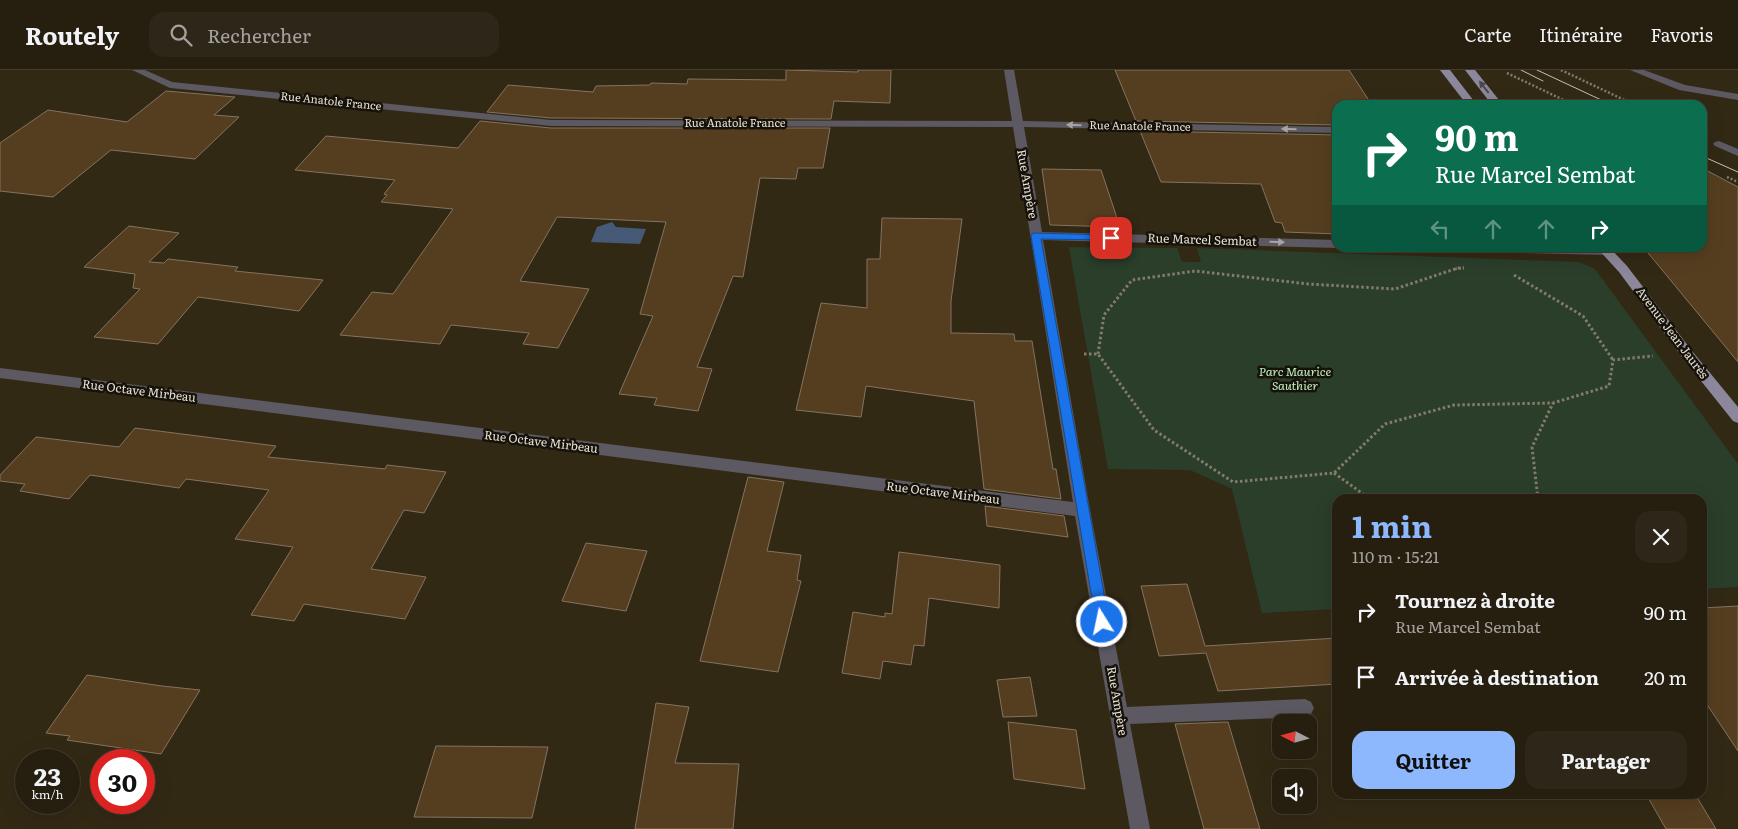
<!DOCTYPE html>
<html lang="fr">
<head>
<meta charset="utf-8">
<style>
	:root { --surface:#261f10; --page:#2e2719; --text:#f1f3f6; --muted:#a4a29f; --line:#423d30; --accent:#8eb8fd }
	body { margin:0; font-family:Literata,serif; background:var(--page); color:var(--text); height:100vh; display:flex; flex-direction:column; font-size:19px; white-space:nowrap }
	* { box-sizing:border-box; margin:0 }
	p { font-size:16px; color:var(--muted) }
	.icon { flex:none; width:28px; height:28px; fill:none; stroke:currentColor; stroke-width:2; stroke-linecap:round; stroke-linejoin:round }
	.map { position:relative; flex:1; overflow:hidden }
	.side { position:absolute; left:1332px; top:424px; width:375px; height:305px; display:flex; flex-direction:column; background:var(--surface); border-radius:15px; box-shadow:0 5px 20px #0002,0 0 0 1px var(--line) }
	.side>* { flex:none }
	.hud { position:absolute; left:1332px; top:30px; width:375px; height:152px; border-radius:15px; box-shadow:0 5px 20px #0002,0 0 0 1px var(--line); background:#0b6e4f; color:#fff; overflow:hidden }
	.needle { width:32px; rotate:276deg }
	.buttons { position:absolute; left:1272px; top:644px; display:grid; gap:10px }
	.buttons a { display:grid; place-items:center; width:45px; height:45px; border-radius:10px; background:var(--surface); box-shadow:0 5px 20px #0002,0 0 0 1px var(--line); font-size:25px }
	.speed { position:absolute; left:15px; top:679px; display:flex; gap:10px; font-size:25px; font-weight:700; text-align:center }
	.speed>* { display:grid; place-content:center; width:65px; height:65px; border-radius:50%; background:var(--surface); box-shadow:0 5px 20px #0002,0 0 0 1px var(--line); line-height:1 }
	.speed small { font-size:12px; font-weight:400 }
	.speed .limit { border:8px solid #d22; background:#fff; color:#111 }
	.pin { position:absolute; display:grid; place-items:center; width:42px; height:42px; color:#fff; margin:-21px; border-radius:10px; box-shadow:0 2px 8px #0006 }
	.me { position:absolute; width:55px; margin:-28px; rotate:350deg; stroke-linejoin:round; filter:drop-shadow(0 0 4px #0008) }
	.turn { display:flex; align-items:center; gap:18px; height:105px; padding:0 20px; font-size:22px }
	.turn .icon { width:65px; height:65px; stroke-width:2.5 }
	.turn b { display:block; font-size:35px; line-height:42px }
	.lanes { display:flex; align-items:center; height:48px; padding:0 20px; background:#0003; justify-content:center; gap:25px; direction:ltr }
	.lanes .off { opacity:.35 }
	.round { display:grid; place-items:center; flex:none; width:52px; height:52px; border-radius:15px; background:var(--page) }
	.headline { display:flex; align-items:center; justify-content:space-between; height:85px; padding:0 20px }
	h1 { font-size:30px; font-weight:700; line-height:38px; color:var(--accent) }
	.cta { display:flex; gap:10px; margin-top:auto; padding:10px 20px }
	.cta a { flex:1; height:58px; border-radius:15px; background:var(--accent); color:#111; font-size:20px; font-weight:700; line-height:58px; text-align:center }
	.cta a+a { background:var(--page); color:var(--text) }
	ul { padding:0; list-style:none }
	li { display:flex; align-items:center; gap:15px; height:65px; padding:0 20px }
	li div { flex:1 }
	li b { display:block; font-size:19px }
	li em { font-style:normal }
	header { display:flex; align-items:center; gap:30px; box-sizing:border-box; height:70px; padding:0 25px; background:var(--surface); border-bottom:1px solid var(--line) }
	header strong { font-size:24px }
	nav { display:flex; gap:28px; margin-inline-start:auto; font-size:18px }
	.search { width:350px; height:45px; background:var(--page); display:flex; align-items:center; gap:12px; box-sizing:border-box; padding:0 18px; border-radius:15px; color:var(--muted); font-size:19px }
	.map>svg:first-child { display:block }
	.green { fill:#2a3e2a }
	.water { fill:#465a78 }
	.building { fill:#553e20; stroke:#847360 }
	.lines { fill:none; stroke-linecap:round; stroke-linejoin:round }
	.path-far1 { stroke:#837b6b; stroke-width:2.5; stroke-dasharray:2 2; stroke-linecap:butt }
	.path { stroke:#837b6b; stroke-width:3; stroke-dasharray:2.5 2.5; stroke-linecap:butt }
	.minor { fill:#5c5963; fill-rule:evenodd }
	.major { fill:#8d879b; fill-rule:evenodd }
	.tram { stroke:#c7c0b3; stroke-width:1 }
	.oneway { fill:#4c474b }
	.oneway2 { fill:#a8a4a2 }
	.route { fill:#1a73e8; stroke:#114b97 }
	.labels { text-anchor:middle; stroke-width:5; stroke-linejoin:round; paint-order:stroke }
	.far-street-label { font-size:11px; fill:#e7e1d5; stroke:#16120a }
	.street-label { font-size:12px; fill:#e7e1d5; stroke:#16120a }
	.park-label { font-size:12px; font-style:italic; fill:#c0f1be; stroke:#16120a }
</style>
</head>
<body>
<header>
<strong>Routely</strong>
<div class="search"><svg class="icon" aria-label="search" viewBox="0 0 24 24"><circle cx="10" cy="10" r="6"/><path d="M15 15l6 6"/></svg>Rechercher</div>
<nav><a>Carte</a><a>Itinéraire</a><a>Favoris</a></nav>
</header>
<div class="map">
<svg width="1738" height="759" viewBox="0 0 1738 759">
	<rect width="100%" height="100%" fill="#322915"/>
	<path class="green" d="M 1069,177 L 1177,178 L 1182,192 L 1201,192 L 1197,178 L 1579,192 L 1595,199 L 1738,394 L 1738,517 L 1703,519 L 1702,429 L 1338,429 L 1337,539 L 1262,543 L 1232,419 L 1190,400 L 1108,399 Z"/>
	<path class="water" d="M 612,152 L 616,157 L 646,159 L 640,174 L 591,172 L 597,157 Z"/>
	<g class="building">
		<path d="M 786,0 L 858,2 L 858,0 L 891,0 L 890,33 L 834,31 L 831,49 L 551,48 L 487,42 L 508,15 L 593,22 L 596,16 L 650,15 L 651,13 L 687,14 L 688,9 L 786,10 Z"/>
		<path d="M 1115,0 L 1349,0 L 1372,35 L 1338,35 L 1338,55 L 1136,51 Z"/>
		<path d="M 166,21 L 235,27 L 214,45 L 239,47 L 195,89 L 111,80 L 53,127 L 0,121 L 0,73 L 48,40 L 127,52 Z"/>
		<path d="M 480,51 L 551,58 L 830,58 L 823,98 L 798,98 L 796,109 L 760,108 L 743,207 L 733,206 L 697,297 L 712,299 L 698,341 L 654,335 L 657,328 L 619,324 L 653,246 L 640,244 L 666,152 L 557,147 L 520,211 L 589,219 L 558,278 L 523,274 L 529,263 L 451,255 L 440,274 L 340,265 L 372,222 L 393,224 L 453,139 L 381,132 L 387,125 L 384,124 L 395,110 L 295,100 L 326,66 L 458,78 Z"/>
		<path d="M 1140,61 L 1338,65 L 1338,164 L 1285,162 L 1282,153 L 1275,152 L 1261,114 L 1161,112 Z"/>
		<path d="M 1702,98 L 1738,117 L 1738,292 L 1644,178 L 1702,178 Z"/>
		<path d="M 1042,99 L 1101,100 L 1120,157 L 1050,155 Z"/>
		<path d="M 882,148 L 962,149 L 951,231 L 951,263 L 1014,264 L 1015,271 L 1032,271 L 1053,399 L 1056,399 L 1061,429 L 984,419 L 974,331 L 866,316 L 861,347 L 796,340 L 821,233 L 867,238 L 867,189 L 880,189 Z"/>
		<path d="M 129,156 L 179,163 L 149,192 L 164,193 L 168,189 L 238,197 L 235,201 L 323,210 L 299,241 L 198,227 L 158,274 L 94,267 L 140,219 L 133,218 L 135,204 L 84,197 Z"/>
		<path d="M 135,358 L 276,376 L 268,387 L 385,399 L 387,395 L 446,402 L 424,443 L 404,440 L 371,499 L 426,507 L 405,549 L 304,534 L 294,551 L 251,545 L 293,477 L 235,469 L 269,420 L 186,409 L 179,418 L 90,405 L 69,429 L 20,421 L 25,414 L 0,411 L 0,405 L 36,367 L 119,377 Z"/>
		<path d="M 748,407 L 784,412 L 767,481 L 801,485 L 797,510 L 801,511 L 778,602 L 700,591 Z"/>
		<path d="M 985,436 L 1064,446 L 1068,467 L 987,456 Z"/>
		<path d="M 586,473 L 647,481 L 626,541 L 562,531 Z"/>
		<path d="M 899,482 L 1000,495 L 999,538 L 929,528 L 924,576 L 914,575 L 911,595 L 883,591 L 880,609 L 842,603 L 853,542 L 885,547 L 885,543 L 892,544 Z"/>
		<path d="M 1187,514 L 1205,576 L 1338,568 L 1338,614 L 1218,621 L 1206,583 L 1159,586 L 1141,516 Z"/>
		<path d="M 1738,536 L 1738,681 L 1702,627 L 1702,538 Z"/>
		<path d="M 87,605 L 162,616 L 200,620 L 161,684 L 67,670 L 70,666 L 46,663 Z"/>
		<path d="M 1030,607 L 1037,646 L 1003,647 L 997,610 Z"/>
		<path d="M 656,633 L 689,637 L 675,693 L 739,694 L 733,759 L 635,759 Z"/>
		<path d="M 1008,652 L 1076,660 L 1085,719 L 1014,709 Z"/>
		<path d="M 1228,652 L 1260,759 L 1204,759 L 1175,654 Z"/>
		<path d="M 436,676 L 548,677 L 532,748 L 414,747 Z"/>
		<path d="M 1646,724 L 1695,724 L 1716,759 L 1666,759 Z"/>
	</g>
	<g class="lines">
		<g class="path-far1">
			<path d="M 1561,0 L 1635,35"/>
			<path d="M 1507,3 L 1574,35"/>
			<path d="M 1727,107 L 1738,112"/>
			<path d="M 1455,199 L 1464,198"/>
		</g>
		<g class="path">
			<path d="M 1514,205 L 1583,246 L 1613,290"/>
			<path d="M 1084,284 L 1098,284 L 1154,360 L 1233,412 L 1334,403 L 1385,354 L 1454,335 L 1553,333 L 1609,316 L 1613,290 L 1653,286"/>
			<path d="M 1098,284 L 1104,245 L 1132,210 L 1195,201 L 1308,214 L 1395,219 L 1458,198 L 1464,198"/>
			<path d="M 1334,403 L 1370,429"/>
			<path d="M 1538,429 L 1532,377 L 1553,333"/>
		</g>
		<g class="minor">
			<path d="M 132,0 L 145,0 L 172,12 L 551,50 L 1012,51 L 1004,0 L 1014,0 L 1023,51 L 1338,57 L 1338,63 L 1024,57 L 1042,162 L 1338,170 L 1338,178 L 1340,178 L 1338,178 L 1043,170 L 1090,440 L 1127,637 L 1305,629 L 1311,632 L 1314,638 L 1311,644 L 1305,647 L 1130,654 L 1150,759 L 1130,759 L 1075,446 L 0,308 L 0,298 L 1073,432 L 1013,57 L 551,56 L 170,18 Z"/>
			<path d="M 1630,0 L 1644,0 L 1685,15 L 1738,24 L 1738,30 L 1679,20 Z"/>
			<path d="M 1719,71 L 1738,79 L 1738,86 L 1715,76 L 1713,74 L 1715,72 Z"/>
			<path d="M 1475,178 L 1608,178 L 1612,181 L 1606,185 L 1481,182 Z"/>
		</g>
		<g class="major">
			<path d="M 1440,0 L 1450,0 L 1477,35 L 1467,35 Z"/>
			<path d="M 1465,0 L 1475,0 L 1503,35 L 1492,35 Z"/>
			<path d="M 1597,178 L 1610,178 L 1627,196 L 1692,281 L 1738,337 L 1738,353 L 1733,351 L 1682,287 L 1619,202 Z"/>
		</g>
		<g class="tram">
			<path d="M 1521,0 L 1543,11"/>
			<path d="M 1537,0 L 1612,35"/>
			<path d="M 1702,86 L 1738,102"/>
		</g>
	</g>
	<defs><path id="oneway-solid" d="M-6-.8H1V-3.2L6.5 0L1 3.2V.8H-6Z" transform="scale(1.25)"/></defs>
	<use class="oneway" href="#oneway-solid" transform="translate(1484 17) rotate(-128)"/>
	<g class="oneway2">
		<use href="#oneway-solid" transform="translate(1074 55) rotate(-179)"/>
		<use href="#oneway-solid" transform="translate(1289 59) rotate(-179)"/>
		<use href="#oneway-solid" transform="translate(1277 172) rotate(2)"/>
	</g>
	<path class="route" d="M 1033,163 L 1111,165 L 1116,168 L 1111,170 L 1041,169 L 1109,552 L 1107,556 L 1102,558 L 1098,556 L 1096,552 L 1031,166 Z"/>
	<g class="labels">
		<g class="far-street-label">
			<text transform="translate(331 31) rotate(6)" y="4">Rue Anatole France</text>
			<text x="735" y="57">Rue Anatole France</text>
			<text transform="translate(1140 56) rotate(1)" y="4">Rue Anatole France</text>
		</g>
		<g class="street-label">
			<text transform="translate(1027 114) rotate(80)" y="4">Rue Ampère</text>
			<text transform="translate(1202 170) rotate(2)" y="4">Rue Marcel Sembat</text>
			<text transform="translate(1672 263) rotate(53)" y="4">Avenue Jean Jaurès</text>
			<text transform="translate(139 321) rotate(7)" y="4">Rue Octave Mirbeau</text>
			<text transform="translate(541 372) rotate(7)" y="4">Rue Octave Mirbeau</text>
			<text transform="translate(943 423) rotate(7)" y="4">Rue Octave Mirbeau</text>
			<text transform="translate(1117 631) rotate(80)" y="4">Rue Ampère</text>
		</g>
		<g class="park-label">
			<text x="1295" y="306">Parc Maurice<tspan x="1295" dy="14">Sauthier</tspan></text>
		</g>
	</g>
</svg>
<div class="buttons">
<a><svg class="needle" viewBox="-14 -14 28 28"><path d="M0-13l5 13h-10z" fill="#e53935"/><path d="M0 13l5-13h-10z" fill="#a4a29f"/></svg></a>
<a><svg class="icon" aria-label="sound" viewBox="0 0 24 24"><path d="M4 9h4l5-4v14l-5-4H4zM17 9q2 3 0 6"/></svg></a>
</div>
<div class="speed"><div>23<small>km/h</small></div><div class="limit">30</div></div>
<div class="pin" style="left:1111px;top:168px;background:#d93025"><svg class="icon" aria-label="arrive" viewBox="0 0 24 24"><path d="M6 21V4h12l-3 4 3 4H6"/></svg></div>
<svg class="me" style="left:1102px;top:552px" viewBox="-20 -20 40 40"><circle r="17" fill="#1a73e8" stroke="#fff" stroke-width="3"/><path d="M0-11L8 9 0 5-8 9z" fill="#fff"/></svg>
<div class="hud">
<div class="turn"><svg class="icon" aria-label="right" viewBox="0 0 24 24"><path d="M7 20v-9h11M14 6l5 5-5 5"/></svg><div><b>90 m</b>Rue Marcel Sembat</div></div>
<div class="lanes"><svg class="icon off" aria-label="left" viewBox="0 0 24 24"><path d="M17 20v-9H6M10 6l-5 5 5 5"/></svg><svg class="icon off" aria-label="ahead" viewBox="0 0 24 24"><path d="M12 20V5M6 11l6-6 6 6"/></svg><svg class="icon off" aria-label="ahead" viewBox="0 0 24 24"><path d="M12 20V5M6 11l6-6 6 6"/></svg><svg class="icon" aria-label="right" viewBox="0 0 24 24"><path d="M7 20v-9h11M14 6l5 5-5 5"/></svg></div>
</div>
<section class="side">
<div class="headline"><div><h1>1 min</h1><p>110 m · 15:21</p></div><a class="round"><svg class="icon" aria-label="close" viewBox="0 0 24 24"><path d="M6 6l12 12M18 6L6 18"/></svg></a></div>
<ul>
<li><svg class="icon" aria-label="right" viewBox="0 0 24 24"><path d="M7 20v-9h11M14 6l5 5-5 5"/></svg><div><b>Tournez à droite</b><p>Rue Marcel Sembat</p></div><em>90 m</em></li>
<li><svg class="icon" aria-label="arrive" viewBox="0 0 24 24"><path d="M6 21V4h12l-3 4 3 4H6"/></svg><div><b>Arrivée à destination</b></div><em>20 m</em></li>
</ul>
<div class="cta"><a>Quitter</a><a>Partager</a></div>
</section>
</div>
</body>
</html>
